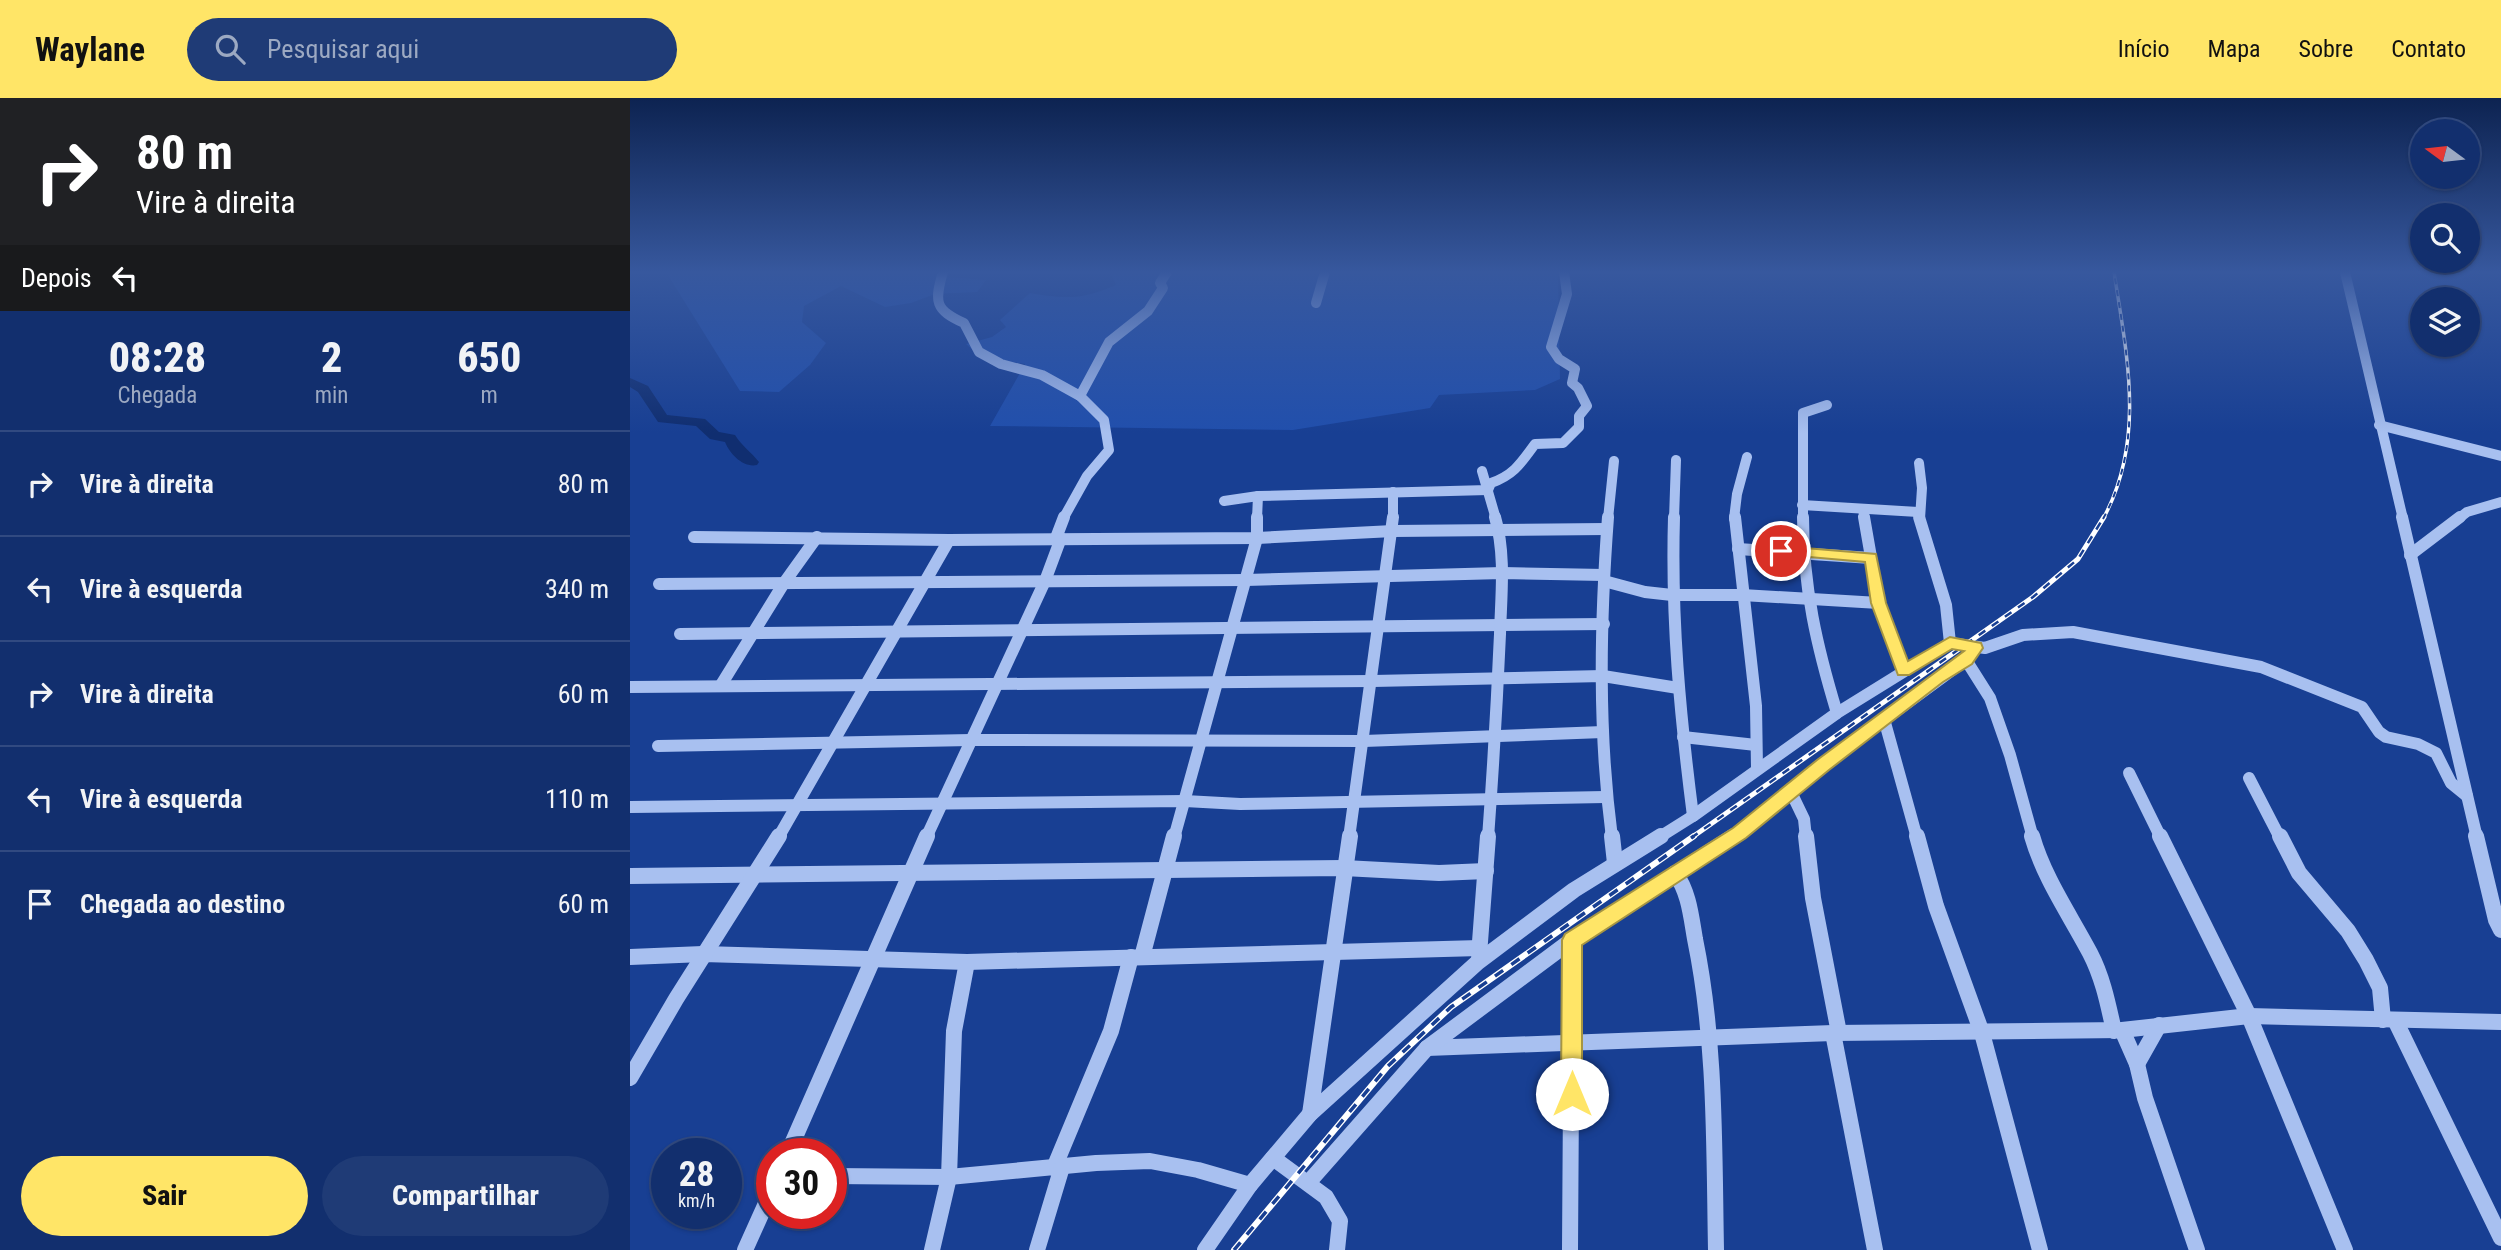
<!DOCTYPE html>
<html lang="pt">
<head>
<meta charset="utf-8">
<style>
	:root { --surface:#122f6e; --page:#1f3b76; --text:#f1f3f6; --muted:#9ca9c2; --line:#314a81; --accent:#ffe567 }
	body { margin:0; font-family:"Roboto Condensed",sans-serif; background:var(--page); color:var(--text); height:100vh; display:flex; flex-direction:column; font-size:26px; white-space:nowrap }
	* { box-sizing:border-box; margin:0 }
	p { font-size:23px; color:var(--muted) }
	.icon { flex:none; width:38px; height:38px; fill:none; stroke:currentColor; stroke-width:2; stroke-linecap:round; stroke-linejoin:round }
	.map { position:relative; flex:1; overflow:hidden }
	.side { display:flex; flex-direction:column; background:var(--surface); width:630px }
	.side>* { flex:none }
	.banner { background:#202124; color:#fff; overflow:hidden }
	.needle { width:46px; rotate:285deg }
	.fabs { position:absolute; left:1780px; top:21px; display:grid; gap:14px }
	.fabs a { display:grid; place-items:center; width:70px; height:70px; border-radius:50%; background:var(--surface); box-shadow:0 2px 5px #0004,0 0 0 2px var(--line); font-size:35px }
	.speed { position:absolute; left:21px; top:1040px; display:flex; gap:14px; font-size:35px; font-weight:700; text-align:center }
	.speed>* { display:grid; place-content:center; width:91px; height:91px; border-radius:50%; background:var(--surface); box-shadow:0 2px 5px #0004,0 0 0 2px var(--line); line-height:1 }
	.speed small { font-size:18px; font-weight:400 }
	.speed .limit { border:10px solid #d22; background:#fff; color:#111 }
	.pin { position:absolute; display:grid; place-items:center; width:60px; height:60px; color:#fff; margin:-30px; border:4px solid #fff; border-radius:50%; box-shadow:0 2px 7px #0007 }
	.me { position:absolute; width:77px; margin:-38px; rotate:0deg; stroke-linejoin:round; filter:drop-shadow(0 0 5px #0008) }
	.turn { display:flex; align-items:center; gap:24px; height:147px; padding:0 21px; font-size:32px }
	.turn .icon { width:91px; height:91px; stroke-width:2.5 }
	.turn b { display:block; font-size:49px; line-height:60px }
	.then { display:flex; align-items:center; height:66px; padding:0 21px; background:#0003; gap:14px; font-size:26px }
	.eta { display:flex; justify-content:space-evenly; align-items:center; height:119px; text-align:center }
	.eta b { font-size:42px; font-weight:800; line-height:49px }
	.action { display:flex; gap:14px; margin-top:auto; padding:14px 21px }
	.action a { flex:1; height:80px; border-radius:42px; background:var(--accent); color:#111; font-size:28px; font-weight:800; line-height:80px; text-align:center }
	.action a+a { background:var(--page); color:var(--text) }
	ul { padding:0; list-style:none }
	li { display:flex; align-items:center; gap:21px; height:105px; padding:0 21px; border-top:2px solid var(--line) }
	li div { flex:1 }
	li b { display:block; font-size:26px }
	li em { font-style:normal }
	header { display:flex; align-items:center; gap:42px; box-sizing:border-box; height:98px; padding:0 35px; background:var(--accent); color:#111 }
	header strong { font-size:33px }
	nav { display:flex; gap:38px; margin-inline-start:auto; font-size:24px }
	.search { width:490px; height:63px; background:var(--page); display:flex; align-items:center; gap:18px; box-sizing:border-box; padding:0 24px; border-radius:38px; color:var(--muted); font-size:26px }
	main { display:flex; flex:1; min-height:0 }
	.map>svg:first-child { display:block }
	.green { fill:#214fac }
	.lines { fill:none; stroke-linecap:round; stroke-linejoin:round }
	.river { fill:#102e70; fill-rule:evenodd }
	.minor-far2 { stroke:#a8c0f0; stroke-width:10 }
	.minor-far1 { stroke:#a8c0f0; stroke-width:12 }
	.minor { stroke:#a8c0f0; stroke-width:16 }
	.rail-far2-casing { stroke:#fff; stroke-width:3.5 }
	.rail-far1-casing { stroke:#fff; stroke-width:5 }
	.rail-casing { stroke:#fff; stroke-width:6 }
	.rail-far2 { stroke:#183f93; stroke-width:2; stroke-dasharray:6; stroke-linecap:butt }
	.rail-far1 { stroke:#183f93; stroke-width:2.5; stroke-dasharray:8; stroke-linecap:butt }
	.rail { stroke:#183f93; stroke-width:3.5; stroke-dasharray:10; stroke-linecap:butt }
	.route { fill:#ffe567; stroke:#a69543; stroke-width:2 }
</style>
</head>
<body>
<header>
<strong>Waylane</strong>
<div class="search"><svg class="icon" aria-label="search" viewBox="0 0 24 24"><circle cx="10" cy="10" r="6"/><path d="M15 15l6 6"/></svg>Pesquisar aqui</div>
<nav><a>Início</a><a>Mapa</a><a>Sobre</a><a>Contato</a></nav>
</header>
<main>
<section class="side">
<div class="banner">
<div class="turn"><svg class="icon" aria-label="right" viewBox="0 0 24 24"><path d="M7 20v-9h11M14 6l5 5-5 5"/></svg><div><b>80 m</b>Vire à direita</div></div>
<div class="then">Depois<svg class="icon" aria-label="left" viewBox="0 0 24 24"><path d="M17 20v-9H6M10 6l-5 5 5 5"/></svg></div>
</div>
<div class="eta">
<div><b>08:28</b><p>Chegada</p></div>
<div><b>2</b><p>min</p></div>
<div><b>650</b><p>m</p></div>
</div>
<ul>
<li><svg class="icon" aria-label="right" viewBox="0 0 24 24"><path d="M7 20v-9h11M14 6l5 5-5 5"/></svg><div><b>Vire à direita</b></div><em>80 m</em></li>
<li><svg class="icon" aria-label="left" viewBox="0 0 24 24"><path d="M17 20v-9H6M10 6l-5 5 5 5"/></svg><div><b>Vire à esquerda</b></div><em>340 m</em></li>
<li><svg class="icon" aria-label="right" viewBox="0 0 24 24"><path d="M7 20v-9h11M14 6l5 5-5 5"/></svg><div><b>Vire à direita</b></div><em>60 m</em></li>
<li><svg class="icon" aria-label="left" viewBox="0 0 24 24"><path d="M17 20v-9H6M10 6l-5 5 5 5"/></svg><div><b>Vire à esquerda</b></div><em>110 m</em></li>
<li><svg class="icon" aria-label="arrive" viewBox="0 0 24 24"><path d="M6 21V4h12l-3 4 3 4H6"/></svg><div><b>Chegada ao destino</b></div><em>60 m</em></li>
</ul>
<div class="action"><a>Sair</a><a>Compartilhar</a></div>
</section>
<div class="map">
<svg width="1871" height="1152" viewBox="0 0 1871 1152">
	<rect width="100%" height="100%" fill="#183f93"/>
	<g class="green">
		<path d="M 36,174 L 314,174 L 317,179 L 356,182 L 347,194 L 305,196 L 281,205 L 255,209 L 211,188 L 174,208 L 172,224 L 196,245 L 180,267 L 149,294 L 110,293 Z"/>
		<path d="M 480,174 L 928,174 L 930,281 L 905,292 L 809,297 L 800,310 L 663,332 L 360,328 L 395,266 L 352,260 L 336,246 L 362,239 L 376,229 L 370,222 L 400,195 C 436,201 452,202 486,187 Z"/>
	</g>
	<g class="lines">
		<path class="river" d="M 0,280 L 18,288 L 37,317 L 75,321 L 89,334 L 105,337 C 112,348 121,354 129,364 L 127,367 C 113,370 100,356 95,344 L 80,341 L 66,328 L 28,324 L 8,294 L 0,289 Z"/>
		<g class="minor-far2">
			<path d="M 313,174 C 304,204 305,212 334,225 L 349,254 L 371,266 L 412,277 L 450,298 L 474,322 L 479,352 L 457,378 L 433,421"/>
			<path d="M 1715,174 L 1773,421"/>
			<path d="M 686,205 L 695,174"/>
			<path d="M 450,298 L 479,244 L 518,213 L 533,190 L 530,185 L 537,174"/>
			<path d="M 1749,327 L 1871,358"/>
			<path d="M 1289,365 L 1292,390 L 1290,421"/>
			<path d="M 852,373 L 866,421"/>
			<path d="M 763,394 L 763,421"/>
			<path d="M 594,403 L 628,398 L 858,392 L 861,385 C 884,377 891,365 905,346 L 933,345 L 949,329 L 949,318 L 957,308 L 948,290 L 942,285 L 945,271 L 929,261 L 921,249 L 937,196 L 934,174"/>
			<path d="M 1172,407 L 1288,414"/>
			<path d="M 1233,412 L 1235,421"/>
			<path d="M 627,421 L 628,398"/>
			<path d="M 978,421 L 984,363"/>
			<path d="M 1044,421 L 1046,362"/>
			<path d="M 1104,421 L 1107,396 L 1117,359"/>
			<path d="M 1173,421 L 1173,315 L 1197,307"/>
			<path d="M 1828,421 L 1837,414 L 1871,404"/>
		</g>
		<g class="minor-far1">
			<path d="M 978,419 C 970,526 968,633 982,740"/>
			<path d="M 1044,419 C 1041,521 1050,617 1063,718"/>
			<path d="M 1105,419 L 1126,608 L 1127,670"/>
			<path d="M 1173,419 C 1173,489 1187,549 1207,615"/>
			<path d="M 1234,419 L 1249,505 L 1273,573"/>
			<path d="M 1289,419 L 1316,507 L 1320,545"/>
			<path d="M 1772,419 L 1847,740"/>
			<path d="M 64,439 L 319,442 L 627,440 L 763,433 L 976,431"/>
			<path d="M 426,440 L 434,419"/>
			<path d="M 1108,451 L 1241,460"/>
			<path d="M 1780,457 L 1830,419"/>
			<path d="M 974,483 L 1015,494 L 1042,497 L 1112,497 L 1249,505"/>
			<path d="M 29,486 L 616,482 L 872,475 L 974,477"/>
			<path d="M 50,536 L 974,526"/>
			<path d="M 1336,562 L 1360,600 L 1380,657 L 1403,740"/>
			<path d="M 91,587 L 154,485 L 187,439"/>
			<path d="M 0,589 L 743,583 L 973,578 L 1048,590"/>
			<path d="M 1254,621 L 1287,740"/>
			<path d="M 1053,639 L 1126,647"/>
			<path d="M 28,648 L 341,642 L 734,643 L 973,634"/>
			<path d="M 1499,675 L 1531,740"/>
			<path d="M 1619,680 L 1650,740"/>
			<path d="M 1161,694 L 1174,721 L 1176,740"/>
			<path d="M 0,709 L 555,703 L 610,706 L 975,699"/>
			<path d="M 148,740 L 319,442"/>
			<path d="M 296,740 L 415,483 L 431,440"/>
			<path d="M 544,740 L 627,440 L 627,419"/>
			<path d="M 719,740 L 763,419"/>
			<path d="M 858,740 C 863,672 867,604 870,536 C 871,498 876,457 865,419"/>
			<path d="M 1028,740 L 1063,718 L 1207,615 L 1320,545 L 1355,550 L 1393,537 L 1443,534 L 1631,569 L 1732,609 L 1749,634 L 1756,639 L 1788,646 L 1806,655 L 1821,685 L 1837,698"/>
			<path d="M 1102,740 L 1193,667 L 1336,562 L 1345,550"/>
		</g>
		<g class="minor">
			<path d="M 982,738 L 985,765"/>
			<path d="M 1176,738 L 1183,800 L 1209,935"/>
			<path d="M 1287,738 L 1306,808 L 1352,935 L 1410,1152"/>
			<path d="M 1402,738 C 1414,780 1440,817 1460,855 C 1473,880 1478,906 1484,933"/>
			<path d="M 1530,738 L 1619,918 L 1715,1152"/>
			<path d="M 1650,738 L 1669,775 L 1718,833 L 1736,862 L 1750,890 L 1753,922"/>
			<path d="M 1846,738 L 1866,822 L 1871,832"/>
			<path d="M 1045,775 C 1059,794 1061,818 1065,841 C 1086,943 1084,1048 1086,1152"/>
			<path d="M 0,778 L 714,770 L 809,775 L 856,773"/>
			<path d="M 849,857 L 858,738"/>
			<path d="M 0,859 L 73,856 L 337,864 L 850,850"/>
			<path d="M 512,859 L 544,738"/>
			<path d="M 1765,922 L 1871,1140"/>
			<path d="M 1492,932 L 1507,966 L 1515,1000 L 1567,1152"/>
			<path d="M 1203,935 L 1245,1152"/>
			<path d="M 797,950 L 1203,935 L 1492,932 L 1619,918 L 1871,924"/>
			<path d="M 1507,966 L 1529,927"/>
			<path d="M 0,980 L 46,901 L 149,738"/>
			<path d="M 680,1016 L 720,738"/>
			<path d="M 158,1055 L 297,738"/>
			<path d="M 643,1060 L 696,1099 L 710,1123 L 707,1152"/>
			<path d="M 424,1070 L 481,933 L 501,859"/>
			<path d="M 201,1078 L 319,1079 L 466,1065 L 520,1063 L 568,1072 L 620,1087"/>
			<path d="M 678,1085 L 797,950 L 942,842 L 1104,738"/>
			<path d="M 115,1152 L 142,1092"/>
			<path d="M 302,1152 L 319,1079 L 324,933 L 337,864"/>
			<path d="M 407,1152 L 432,1069"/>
			<path d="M 575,1152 L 620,1087 L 680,1016 L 848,864 L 944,792 L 1031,738"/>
			<path d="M 940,1152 L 942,842"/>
		</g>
		<defs>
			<path id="rail-far2" d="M 1473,421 C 1516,342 1497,258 1484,174"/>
			<path id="rail-far1" d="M 1061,740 L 1403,499 L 1448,461 L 1474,419"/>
			<path id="rail" d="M 604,1152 L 758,968 L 821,909 L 1064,738"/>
		</defs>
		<use href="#rail-far2" class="rail-far2-casing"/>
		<use href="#rail-far1" class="rail-far1-casing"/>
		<use href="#rail" class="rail-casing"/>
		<use href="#rail-far2" class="rail-far2"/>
		<use href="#rail-far1" class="rail-far1"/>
		<use href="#rail" class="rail"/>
	</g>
	<linearGradient id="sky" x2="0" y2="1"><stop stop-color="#0d2351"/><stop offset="0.52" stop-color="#37589e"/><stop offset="1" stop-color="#37589e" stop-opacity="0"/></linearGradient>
	<rect width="1871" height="335" fill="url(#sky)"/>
	<path class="route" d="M 1151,448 L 1246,456 L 1256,505 L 1278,563 L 1320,539 L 1351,545 L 1353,550 L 1342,566 L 1313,584 L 1199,672 L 1116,740 L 952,847 L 952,996 L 949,1004 L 942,1007 L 934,1004 L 931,996 L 932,842 L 935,836 L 1103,730 L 1187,662 L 1334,553 L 1322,551 L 1279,577 L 1268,577 L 1241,505 L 1235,464 L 1146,456 L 1146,449 Z"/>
</svg>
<div class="fabs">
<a><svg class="needle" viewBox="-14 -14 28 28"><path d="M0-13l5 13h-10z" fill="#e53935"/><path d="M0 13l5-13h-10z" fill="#9ca9c2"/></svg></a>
<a><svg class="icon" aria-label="search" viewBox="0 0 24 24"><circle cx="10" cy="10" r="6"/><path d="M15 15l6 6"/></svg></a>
<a><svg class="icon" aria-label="layers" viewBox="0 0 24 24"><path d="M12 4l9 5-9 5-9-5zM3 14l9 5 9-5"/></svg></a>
</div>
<div class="speed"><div>28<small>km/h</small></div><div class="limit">30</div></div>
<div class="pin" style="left:1151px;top:453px;background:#d93025"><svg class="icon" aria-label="arrive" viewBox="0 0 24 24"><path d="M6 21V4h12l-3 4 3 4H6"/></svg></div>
<svg class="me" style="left:942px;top:996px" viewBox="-20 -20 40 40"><circle r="19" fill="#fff"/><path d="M0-13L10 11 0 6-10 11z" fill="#ffe567"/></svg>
</div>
</main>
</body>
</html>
